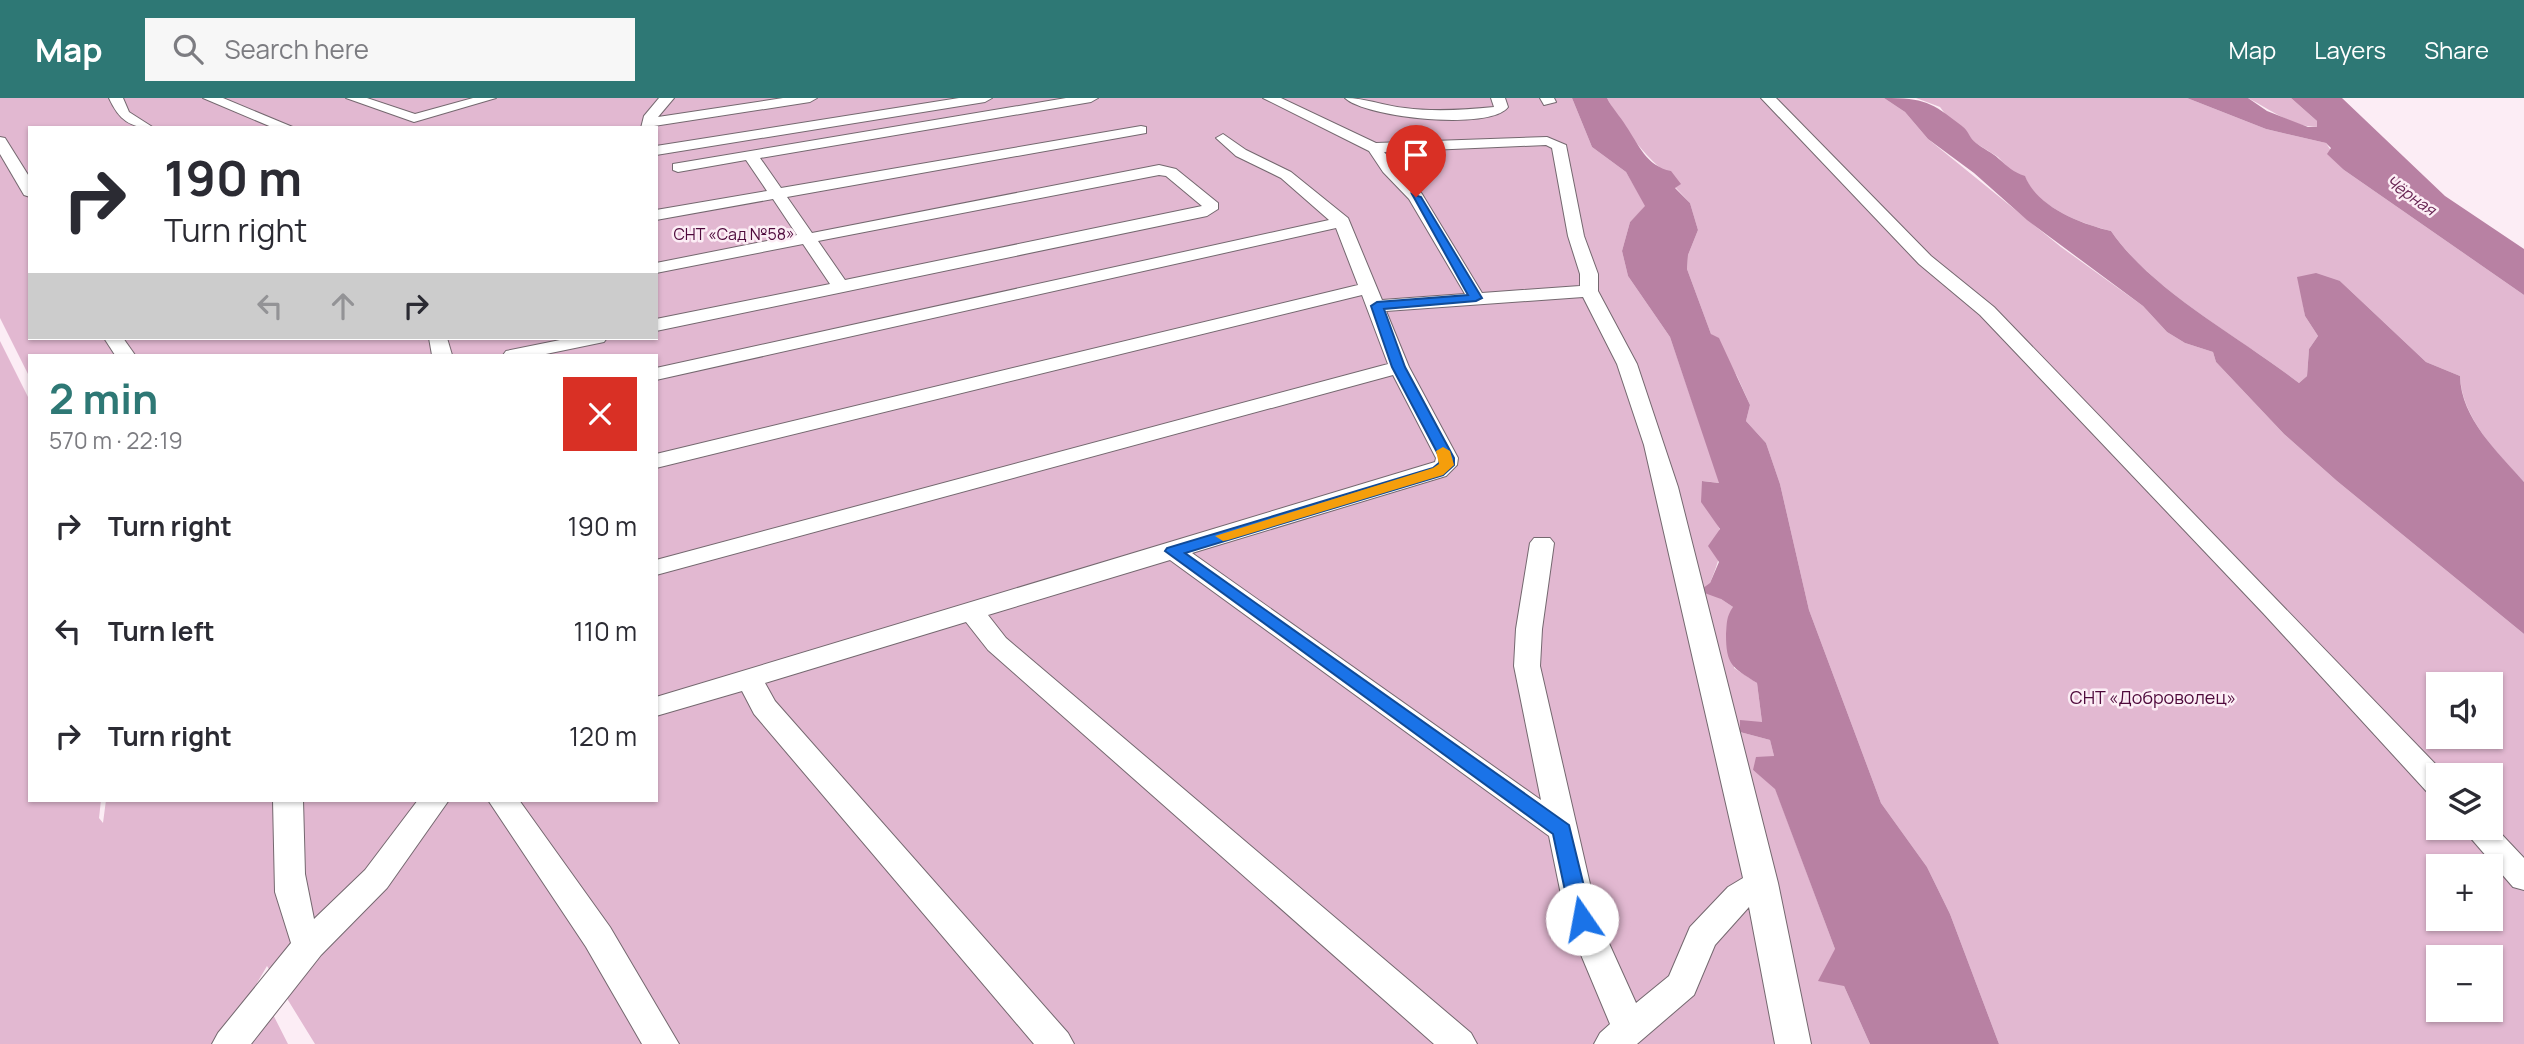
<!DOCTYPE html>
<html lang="en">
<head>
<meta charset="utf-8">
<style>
	:root { --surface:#fff; --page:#f7f7f7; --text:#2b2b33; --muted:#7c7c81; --accent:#2e7875 }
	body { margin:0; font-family:Manrope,sans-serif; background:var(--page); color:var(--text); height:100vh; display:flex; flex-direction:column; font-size:26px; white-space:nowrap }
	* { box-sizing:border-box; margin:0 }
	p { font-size:23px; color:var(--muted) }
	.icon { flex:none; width:38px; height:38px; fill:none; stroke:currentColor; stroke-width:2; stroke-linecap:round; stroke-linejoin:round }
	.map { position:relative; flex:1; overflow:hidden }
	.sheet { position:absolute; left:28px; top:256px; width:630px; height:448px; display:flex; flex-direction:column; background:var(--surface); border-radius:0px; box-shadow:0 2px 5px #0004 }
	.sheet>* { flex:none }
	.hud { position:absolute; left:28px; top:28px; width:630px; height:214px; border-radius:0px; box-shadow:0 2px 5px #0004; background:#fff; color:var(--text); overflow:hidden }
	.fabs { position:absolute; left:2426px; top:574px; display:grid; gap:14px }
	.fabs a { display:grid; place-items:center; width:77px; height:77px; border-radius:0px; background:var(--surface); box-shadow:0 2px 5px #0004; font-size:35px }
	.pin { position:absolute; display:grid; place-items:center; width:60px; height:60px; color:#fff; margin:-72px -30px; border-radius:50% 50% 50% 0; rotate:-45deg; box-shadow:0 0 7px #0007 }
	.pin .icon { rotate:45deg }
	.me { position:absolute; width:77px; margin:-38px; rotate:348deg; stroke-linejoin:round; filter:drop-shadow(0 0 5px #0008) }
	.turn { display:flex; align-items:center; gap:24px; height:147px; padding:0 21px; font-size:32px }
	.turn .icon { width:91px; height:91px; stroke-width:2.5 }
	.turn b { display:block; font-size:49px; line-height:60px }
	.lanes { display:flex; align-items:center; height:66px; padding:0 21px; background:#0003; justify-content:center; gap:35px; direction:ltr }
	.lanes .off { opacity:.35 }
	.round { display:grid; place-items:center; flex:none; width:74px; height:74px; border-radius:0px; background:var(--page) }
	.overview { display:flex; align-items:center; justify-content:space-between; height:119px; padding:0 21px }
	h1 { font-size:42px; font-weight:700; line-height:52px; color:var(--accent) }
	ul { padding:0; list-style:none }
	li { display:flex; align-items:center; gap:21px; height:105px; padding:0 21px }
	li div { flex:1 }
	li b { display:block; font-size:26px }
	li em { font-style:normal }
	header { display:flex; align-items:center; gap:42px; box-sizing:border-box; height:98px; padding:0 35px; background:var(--accent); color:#fff }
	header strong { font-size:33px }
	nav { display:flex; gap:38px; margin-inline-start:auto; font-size:24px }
	.search { width:490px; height:63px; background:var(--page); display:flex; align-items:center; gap:18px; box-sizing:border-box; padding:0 24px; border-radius:0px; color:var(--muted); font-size:26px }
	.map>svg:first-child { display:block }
	.green { fill:#e2b8d1; fill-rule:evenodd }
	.water { fill:#b881a3 }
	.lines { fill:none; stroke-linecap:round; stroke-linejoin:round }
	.street-casing { stroke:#74686f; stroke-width:2 }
	.street { fill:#fff; fill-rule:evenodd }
	.route { fill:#1a73e8; stroke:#114b97; stroke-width:2 }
	.slow { fill:#f59e0b }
	.labels { text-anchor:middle; stroke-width:5; stroke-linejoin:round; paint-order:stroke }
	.far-water-label { font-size:16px; font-style:italic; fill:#682553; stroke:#fcedf5 }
	.far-park-label { font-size:16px; fill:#4e093b; stroke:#fcedf5 }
	.park-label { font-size:18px; fill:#4e093b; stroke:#fcedf5 }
</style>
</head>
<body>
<header>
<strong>Map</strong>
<div class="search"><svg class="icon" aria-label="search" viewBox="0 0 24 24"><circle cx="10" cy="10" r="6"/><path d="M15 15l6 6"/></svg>Search here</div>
<nav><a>Map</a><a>Layers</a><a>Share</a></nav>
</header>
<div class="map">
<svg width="2524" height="946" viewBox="0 0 2524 946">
	<rect width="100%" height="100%" fill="#fcedf5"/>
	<g class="green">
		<path d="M 0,0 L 1572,0 L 1592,49 L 1626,74 L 1646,108 L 1630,124 L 1622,153 L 1628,178 L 1670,239 L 1720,385 L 1703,383 C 1701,414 1708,406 1719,430 C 1726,446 1716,470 1710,485 L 1721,501 L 1733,509 L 1734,570 L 1757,585 L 1762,624 L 1740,634 L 1770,642 L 1774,658 L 1753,672 L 1775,690 L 1835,851 L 1844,888 L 1870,946 L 315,946 L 267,868 L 257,885 L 288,946 L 0,946 L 0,243 L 30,303 L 30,702 L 101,702 L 99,720 L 103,725 L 106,702 L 656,702 L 656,257 L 30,257 L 30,280 L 0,220 ZM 30,30 L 656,30 L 656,240 L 30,240 Z"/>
		<path d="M 1607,0 L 1884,0 L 1905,14 L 1928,41 L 2061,149 L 2143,208 L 2167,234 L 2185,245 L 2213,254 L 2216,264 L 2284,336 L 2337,383 L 2524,536 L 2524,946 L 1999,946 L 1950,816 L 1927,769 L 1881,705 L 1809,512 L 1780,386 L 1766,345 L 1746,323 L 1750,307 L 1737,278 L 1711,236 L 1687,171 L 1688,157 L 1698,132 L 1690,105 L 1675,89 L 1680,86 C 1648,63 1626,35 1607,0 ZM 2438,586 L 2490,586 L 2490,639 L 2438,639 ZM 2438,677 L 2490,677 L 2490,730 L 2438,730 ZM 2438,768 L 2490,768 L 2490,821 L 2438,821 ZM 2438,859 L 2490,859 L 2490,912 L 2438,912 Z"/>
		<path d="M 1916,0 L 2187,0 L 2266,31 L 2326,45 L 2344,72 L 2524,197 L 2524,384 C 2497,354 2462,321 2460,278 L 2426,264 L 2340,183 L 2302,200 L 2305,218 L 2318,238 L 2309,251 L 2307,278 L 2299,285 C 2240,239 2154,195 2111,133 C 2081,126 2037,109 2025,79 L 2011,73 L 1998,59 L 1974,44 L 1963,29 L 1949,21 L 1940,9 Z"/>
		<path d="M 2248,0 L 2291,0 L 2317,23 L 2317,29 C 2292,29 2269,11 2248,0 Z"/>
	</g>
	<g class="water">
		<path d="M 1572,0 L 1607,0 C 1612,10 1620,18 1626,28 C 1639,47 1646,68 1671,73 L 1681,86 L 1675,90 L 1690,105 L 1698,132 L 1688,157 L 1687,171 L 1711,236 L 1719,240 L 1750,307 L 1746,323 L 1766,345 L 1780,386 L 1809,512 L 1881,705 L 1927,769 L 1950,816 L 1999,946 L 1870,946 L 1844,888 L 1818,883 L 1835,851 L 1775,691 L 1753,672 L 1756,659 L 1774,658 L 1770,642 L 1740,634 L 1740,622 L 1762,624 L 1757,585 C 1732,569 1726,567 1726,536 C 1727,525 1726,519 1733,509 L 1721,501 L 1699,493 L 1710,485 L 1719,464 L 1708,448 L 1720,431 L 1701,404 L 1702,383 L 1719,385 L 1670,239 L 1628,178 L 1622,153 L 1630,124 L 1645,108 L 1626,74 L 1592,49 Z"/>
		<path d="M 1884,0 C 1925,0 1931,4 1962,28 C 1968,32 1970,41 1976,45 C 1983,51 1992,54 1999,61 C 2008,69 2013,74 2025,78 C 2037,109 2081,126 2111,133 C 2153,194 2240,239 2299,285 L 2307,278 L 2309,251 L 2318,238 L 2305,218 L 2297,179 L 2316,175 L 2340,183 L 2426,264 L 2460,278 C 2461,321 2498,354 2524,384 L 2524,536 L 2337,383 L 2284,336 L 2216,264 L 2213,254 L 2185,245 L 2167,234 L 2143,208 L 2027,122 L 1974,75 L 1928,41 L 1905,14 Z"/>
		<path d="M 2187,0 L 2248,0 L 2267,13 L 2308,29 L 2317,29 L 2317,23 L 2291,0 L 2342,0 L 2445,98 L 2524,151 L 2524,197 L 2344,72 L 2327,56 L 2331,50 L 2326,45 L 2266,31 Z"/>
	</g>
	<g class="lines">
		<defs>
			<g id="street">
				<path d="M 109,0 L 123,0 L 129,14 L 154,30 C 130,30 119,22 109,0 Z"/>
				<path d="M 203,0 L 223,0 L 295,30 L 274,30 Z"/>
				<path d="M 346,0 L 367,0 L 415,16 L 473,0 L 496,0 L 414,24 Z"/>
				<path d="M 659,0 L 674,0 L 658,19 L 783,0 L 817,0 L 810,4 L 641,30 L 644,18 Z"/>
				<path d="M 959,0 L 992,0 L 985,4 L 656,57 L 656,48 Z"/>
				<path d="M 1066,0 L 1098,0 L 1091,4 L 760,60 L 781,90 L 1141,28 L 1146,29 L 1146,35 L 787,99 L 812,135 L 1159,67 L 1176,71 L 1218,105 L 1218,111 L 1207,118 L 656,233 L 656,221 L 830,186 L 803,146 L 656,175 L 656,165 L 797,137 L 773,101 L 656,122 L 656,112 L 767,93 L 746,62 L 678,74 L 673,72 L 673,66 ZM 1159,77 L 1166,78 L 1202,108 L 845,182 L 818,143 Z"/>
				<path d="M 1263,0 L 1281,0 L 1376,45 L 1547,39 L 1566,47 L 1584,138 L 1598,176 L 1598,193 L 1637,266 L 1678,389 L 1778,785 L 1811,946 L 1775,946 L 1749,809 L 1715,847 L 1694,897 L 1637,946 L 1594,946 L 1600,935 L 1610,926 L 1566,821 L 1549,738 L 1170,462 L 988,517 L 1006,540 L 1471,935 L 1477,946 L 1434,946 L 988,552 L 966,524 L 765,585 L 775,603 L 1068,935 L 1074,946 L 1034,946 L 754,616 L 742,593 L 656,618 L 656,599 L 1435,364 L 1436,360 L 1393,277 L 656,477 L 656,462 L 1388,266 L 1362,197 L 656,370 L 656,356 L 1358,187 L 1336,130 L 656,282 L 656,270 L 1329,122 L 1281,80 L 1236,58 L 1216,40 L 1223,36 L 1246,52 L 1291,74 L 1348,120 L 1382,202 L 1465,196 L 1409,101 L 1383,74 L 1369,53 ZM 1546,47 L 1552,50 L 1568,138 L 1580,176 L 1580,188 L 1482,195 L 1422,96 L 1384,54 ZM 1583,199 L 1617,266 L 1644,347 L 1743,780 L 1728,789 L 1690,829 L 1669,878 L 1636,905 L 1598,821 L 1540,568 L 1542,531 L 1554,445 L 1550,440 L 1534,440 L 1530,445 L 1516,531 L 1514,568 L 1541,702 L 1192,455 L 1446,378 L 1457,367 L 1458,360 L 1409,269 L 1386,213 Z"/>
				<path d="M 1345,0 C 1366,0 1384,8 1405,10 C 1434,14 1464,12 1494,9 L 1491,0 L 1505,0 L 1508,9 C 1491,33 1366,20 1345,0 Z"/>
				<path d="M 1540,0 L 1554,0 L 1556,4 L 1544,7 Z"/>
				<path d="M 1761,0 L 1776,0 L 1931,158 L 1994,209 L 2446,677 L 2438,677 L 2438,698 L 2428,695 L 2263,515 L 1980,217 L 1919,166 Z"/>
				<path d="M 0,39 L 5,40 L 30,80 L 30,99 L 24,97 L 0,56 Z"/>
				<path d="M 104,240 L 123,240 L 135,257 L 115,257 Z"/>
				<path d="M 429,240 L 447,240 L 452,257 L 432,257 Z"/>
				<path d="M 570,240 L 607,240 L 604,244 L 541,257 L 503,257 L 506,253 Z"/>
				<path d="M 273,702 L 303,702 L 305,776 L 314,821 L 365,772 L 418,702 L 449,702 L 387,790 L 321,857 L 251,946 L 212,946 L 218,935 L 291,845 L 275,794 Z"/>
				<path d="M 488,702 L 519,702 L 610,829 L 679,946 L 642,946 L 586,849 Z"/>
				<path d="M 2490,724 L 2524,760 L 2524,792 L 2513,789 L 2462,730 L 2490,730 Z"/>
			</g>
		</defs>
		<use href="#street" class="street-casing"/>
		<use href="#street" class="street"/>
	</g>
	<path class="route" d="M 1412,96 L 1421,99 L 1482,200 L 1476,203 L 1384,211 L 1405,269 L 1454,360 L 1454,367 L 1443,377 L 1185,455 L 1569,727 L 1592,821 L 1589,827 L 1582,829 L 1574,827 L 1571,821 L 1553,736 L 1165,453 L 1167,450 L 1433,370 L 1439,365 L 1440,360 L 1392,269 L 1371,208 L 1377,204 L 1468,197 Z"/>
	<path class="slow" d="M 1443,349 L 1450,353 L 1454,367 L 1443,377 L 1228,442 L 1223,443 L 1215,438 L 1433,370 L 1439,366 L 1436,353 Z"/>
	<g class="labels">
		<g class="far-water-label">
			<text transform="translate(2411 97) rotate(35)" y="6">Чёрная</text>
		</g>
		<g class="far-park-label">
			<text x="734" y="142">СНТ «Сад №58»</text>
		</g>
		<g class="park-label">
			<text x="2153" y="606">СНТ «Доброволец»</text>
		</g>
	</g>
</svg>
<div class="fabs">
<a><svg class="icon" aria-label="sound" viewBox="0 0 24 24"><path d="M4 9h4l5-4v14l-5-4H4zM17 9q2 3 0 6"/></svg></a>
<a><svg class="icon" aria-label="layers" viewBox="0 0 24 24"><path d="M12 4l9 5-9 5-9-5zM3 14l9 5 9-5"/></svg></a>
<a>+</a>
<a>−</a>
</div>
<div class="pin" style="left:1416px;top:99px;background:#d93025"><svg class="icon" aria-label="arrive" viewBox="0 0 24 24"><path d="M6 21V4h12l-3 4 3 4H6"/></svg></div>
<svg class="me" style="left:1582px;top:821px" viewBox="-20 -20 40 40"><circle r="19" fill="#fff"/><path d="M0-13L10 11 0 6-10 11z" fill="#1a73e8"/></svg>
<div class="hud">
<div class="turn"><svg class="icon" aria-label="right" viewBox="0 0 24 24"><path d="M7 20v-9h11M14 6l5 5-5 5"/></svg><div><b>190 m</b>Turn right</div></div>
<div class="lanes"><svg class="icon off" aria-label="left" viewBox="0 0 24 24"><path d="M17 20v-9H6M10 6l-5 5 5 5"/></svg><svg class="icon off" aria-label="ahead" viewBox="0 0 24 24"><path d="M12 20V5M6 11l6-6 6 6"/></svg><svg class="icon" aria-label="right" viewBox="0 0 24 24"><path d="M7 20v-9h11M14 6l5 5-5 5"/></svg></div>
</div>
<section class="sheet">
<div class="overview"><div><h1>2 min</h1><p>570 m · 22:19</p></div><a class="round" style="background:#d93025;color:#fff"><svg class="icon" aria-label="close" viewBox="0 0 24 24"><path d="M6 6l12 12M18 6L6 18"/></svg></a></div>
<ul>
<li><svg class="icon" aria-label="right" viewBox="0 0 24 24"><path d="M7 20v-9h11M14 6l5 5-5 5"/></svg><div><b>Turn right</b></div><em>190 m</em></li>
<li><svg class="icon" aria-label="left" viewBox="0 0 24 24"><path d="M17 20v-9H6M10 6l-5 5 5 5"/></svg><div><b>Turn left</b></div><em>110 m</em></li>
<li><svg class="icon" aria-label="right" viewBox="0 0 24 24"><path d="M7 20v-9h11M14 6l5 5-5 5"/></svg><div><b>Turn right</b></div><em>120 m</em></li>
</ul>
</section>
</div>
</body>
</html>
